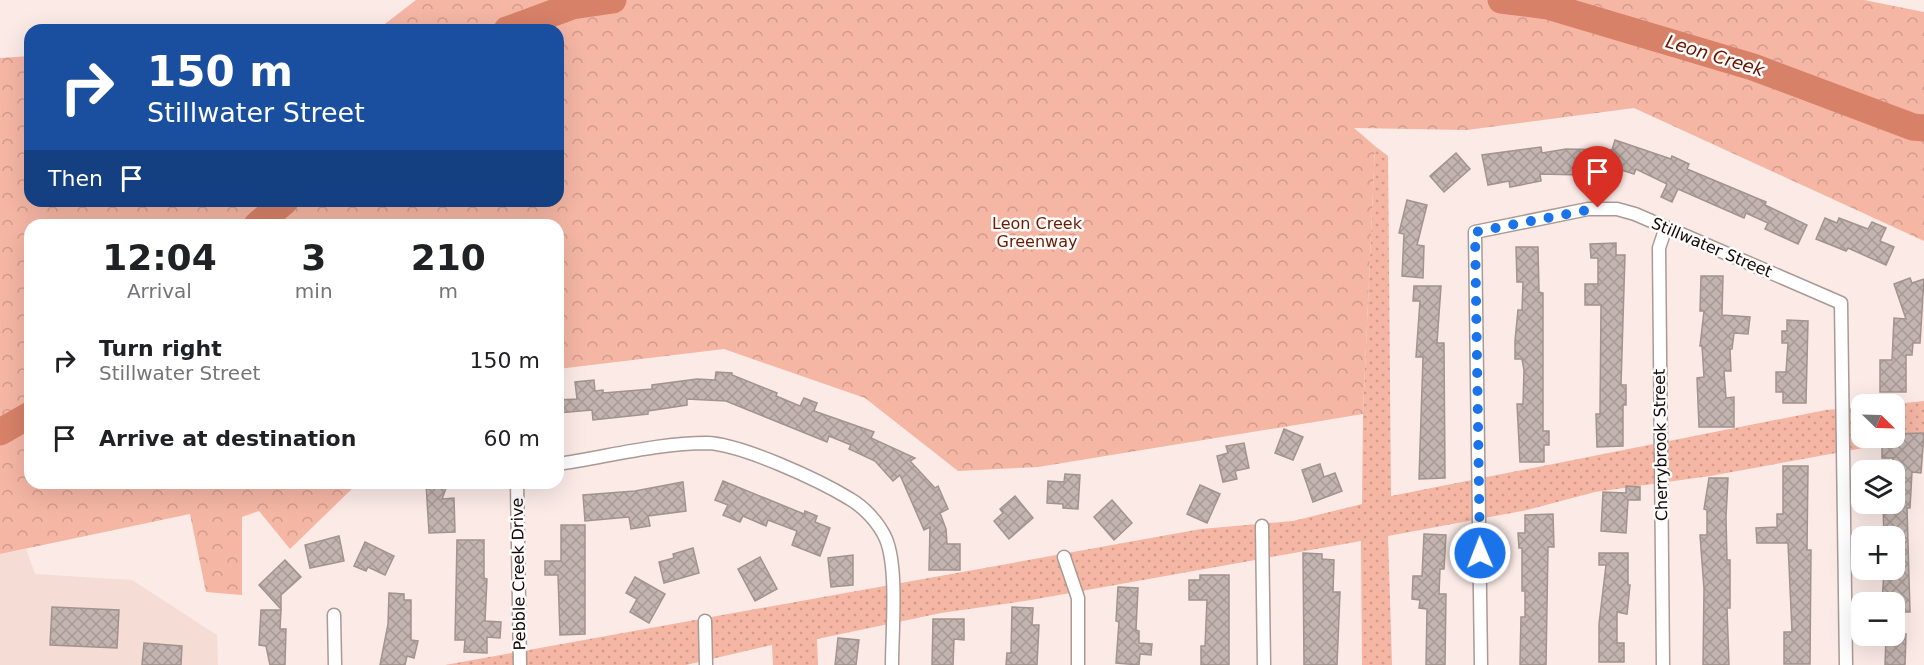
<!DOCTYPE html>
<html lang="en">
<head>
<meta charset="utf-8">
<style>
	:root { --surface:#fff; --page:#f2f2f2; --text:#202124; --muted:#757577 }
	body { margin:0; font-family:"DejaVu Sans",sans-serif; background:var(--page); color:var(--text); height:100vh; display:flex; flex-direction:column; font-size:22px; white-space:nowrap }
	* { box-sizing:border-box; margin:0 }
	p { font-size:20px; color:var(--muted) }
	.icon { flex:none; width:33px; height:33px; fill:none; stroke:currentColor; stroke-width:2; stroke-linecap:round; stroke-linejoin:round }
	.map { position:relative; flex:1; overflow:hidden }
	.side { position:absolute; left:24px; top:219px; width:540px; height:270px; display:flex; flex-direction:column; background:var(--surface); border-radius:18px; box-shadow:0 6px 24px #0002 }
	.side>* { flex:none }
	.banner { position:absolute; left:24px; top:24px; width:540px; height:183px; border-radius:18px; box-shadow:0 6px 24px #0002; background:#1a4fa0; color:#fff; overflow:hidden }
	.needle { width:39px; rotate:113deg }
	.buttons { position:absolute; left:1851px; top:394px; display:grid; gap:12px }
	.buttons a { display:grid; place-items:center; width:54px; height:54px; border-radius:12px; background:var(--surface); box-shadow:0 6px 24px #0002; font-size:30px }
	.pin { position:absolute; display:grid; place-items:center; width:51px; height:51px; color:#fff; margin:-62px -26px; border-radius:50% 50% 50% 0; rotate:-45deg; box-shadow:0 0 6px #0007 }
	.pin .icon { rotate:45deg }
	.me { position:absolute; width:66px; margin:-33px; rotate:359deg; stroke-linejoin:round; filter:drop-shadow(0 0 4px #0008) }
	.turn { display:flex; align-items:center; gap:21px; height:126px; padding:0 24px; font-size:27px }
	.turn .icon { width:78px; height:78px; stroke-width:2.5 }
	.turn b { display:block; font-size:42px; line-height:51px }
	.then { display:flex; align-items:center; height:57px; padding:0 24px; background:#0003; gap:12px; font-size:22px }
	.eta { display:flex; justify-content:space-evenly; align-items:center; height:102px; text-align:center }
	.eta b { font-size:36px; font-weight:600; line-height:42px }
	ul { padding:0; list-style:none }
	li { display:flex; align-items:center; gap:18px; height:78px; padding:0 24px }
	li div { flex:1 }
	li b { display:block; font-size:22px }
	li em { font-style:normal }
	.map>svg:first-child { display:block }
	.built { fill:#f5ddd6 }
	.grass { fill:url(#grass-dots) }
	.forest { fill:url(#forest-crowns) }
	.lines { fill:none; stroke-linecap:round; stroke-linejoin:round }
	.river { stroke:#d78168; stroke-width:27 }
	.building { fill:url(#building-cross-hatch); stroke:#a2938f; stroke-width:1.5 }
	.street-casing { stroke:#a99a96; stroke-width:15 }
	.street { stroke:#fff; stroke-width:12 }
	.route { stroke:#1a73e8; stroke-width:10; stroke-dasharray:0 18 }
	.labels { text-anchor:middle; stroke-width:5; stroke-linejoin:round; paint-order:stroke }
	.park-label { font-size:16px; fill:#691b01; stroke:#fefbfa }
	.street-label { font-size:16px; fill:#0f0a09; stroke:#fefbfa }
	.water-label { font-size:18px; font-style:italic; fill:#641600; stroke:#fefbfa }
</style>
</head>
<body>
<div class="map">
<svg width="1924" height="665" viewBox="0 0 1924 665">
	<defs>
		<pattern id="grass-dots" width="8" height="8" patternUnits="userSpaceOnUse" patternTransform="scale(1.5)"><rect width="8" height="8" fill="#f5b6a4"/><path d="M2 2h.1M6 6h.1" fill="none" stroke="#d19b8c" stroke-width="1.8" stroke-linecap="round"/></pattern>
		<pattern id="forest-crowns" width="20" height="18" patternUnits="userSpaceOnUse" patternTransform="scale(1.5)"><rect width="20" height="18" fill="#f5b6a4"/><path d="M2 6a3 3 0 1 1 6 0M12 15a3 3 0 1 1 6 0" fill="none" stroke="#d19b8c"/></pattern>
		<pattern id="building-cross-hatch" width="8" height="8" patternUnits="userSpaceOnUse" patternTransform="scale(1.5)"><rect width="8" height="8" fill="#c3b4af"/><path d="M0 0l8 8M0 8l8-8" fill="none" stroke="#a69995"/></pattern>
	</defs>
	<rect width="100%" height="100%" fill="#fbeae6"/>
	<path class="built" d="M 26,549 L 35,574 L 132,580 L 217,635 L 218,665 L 0,665 L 0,554 Z"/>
	<path class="grass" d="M 1375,146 L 1388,156 L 1391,496 L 1826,410 L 1861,407 L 1862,438 L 1894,438 L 1894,405 L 1884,405 L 1924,401 L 1924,437 L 1710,476 L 1595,492 L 1527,510 L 1388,536 L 1392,665 L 1362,665 L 1361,541 L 1031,600 L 941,613 L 817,639 L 818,665 L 773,665 L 772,645 L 686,665 L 445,665 L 1201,529 L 1293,521 L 1362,504 L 1363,414 Z"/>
	<path class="forest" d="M 416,0 L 1864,0 L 1924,12 L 1924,241 L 1634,108 L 1467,130 L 1354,128 L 1375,146 L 1363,414 L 1038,467 L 958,471 L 865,398 L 724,349 L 558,369 L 558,225 L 30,225 L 30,483 L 358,483 L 290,549 L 259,511 L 242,517 L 242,595 L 206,592 L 190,514 L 0,554 L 0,58 L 30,56 L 30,201 L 558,201 L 558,30 L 377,30 Z"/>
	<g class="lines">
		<g class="river">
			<path d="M 1501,0 L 1548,6 L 1753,67 L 1913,127 L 1924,128"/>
			<path d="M 507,30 L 572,6 L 613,0"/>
			<path d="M 257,225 L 285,201"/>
			<path d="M 0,432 L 30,415"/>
		</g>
	</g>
	<g class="building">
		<path d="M 1615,140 L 1671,159 L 1672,156 L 1689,164 L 1687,169 L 1766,202 L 1765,205 L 1807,225 L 1798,244 L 1765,229 L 1768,223 L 1746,213 L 1744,218 L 1678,189 L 1672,202 L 1661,197 L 1667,184 L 1636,169 L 1634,174 L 1594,161 L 1594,166 L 1582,166 L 1582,175 L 1540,174 L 1541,181 L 1510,187 L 1509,181 L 1488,185 L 1482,155 L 1541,147 L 1542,153 L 1566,149 L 1612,150 Z"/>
		<path d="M 1456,153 L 1470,169 L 1444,192 L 1430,176 Z"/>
		<path d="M 1407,200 L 1427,205 L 1417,245 L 1424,246 L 1423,278 L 1402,276 L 1404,234 L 1399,233 Z"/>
		<path d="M 1825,218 L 1837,223 L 1839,218 L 1868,229 L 1872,222 L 1886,228 L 1880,241 L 1894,247 L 1886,265 L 1848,248 L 1846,251 L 1816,239 Z"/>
		<path d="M 1616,243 L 1616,255 L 1625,255 L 1621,385 L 1626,385 L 1626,405 L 1623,405 L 1623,446 L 1597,447 L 1596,414 L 1600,414 L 1601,305 L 1585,305 L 1585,284 L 1598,284 L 1598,258 L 1591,258 L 1590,244 Z"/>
		<path d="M 1516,247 L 1538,247 L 1539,292 L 1543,293 L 1543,431 L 1549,431 L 1549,445 L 1544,445 L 1544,462 L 1520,462 L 1517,404 L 1523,404 L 1524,370 L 1522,359 L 1515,359 L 1515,341 L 1518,310 L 1522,310 L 1523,282 L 1517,282 Z"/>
		<path d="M 1701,276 L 1723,276 L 1722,315 L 1750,317 L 1748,334 L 1734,333 L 1732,349 L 1730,349 L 1731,371 L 1724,371 L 1726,398 L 1734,397 L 1734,427 L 1699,427 L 1697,378 L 1704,377 L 1702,346 L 1700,346 L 1704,311 L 1700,311 Z"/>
		<path d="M 1910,278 L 1912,283 L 1924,279 L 1920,343 L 1913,343 L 1912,355 L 1906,355 L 1906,392 L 1880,392 L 1880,360 L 1892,360 L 1894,318 L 1906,319 L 1894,284 Z"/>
		<path d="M 1414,286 L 1441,286 L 1437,343 L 1444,343 L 1445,478 L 1419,479 L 1423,357 L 1416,357 L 1420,301 L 1413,301 Z"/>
		<path d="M 1787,320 L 1808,321 L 1806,403 L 1783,403 L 1783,392 L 1776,392 L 1776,372 L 1786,372 L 1788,343 L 1782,343 L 1782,331 L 1787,331 Z"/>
		<path d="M 716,372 L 732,373 L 732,375 L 777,393 L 776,396 L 800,406 L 804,398 L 817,403 L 814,411 L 874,432 L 871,438 L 915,458 L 910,461 L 935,488 L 938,486 L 948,509 L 940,513 L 946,529 L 947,544 L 960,544 L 960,570 L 929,570 L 930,527 L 924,530 L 900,475 L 893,481 L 875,461 L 849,449 L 851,445 L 829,436 L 827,442 L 726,401 L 687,399 L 687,405 L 648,411 L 648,414 L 593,420 L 592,410 L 558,413 L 558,400 L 577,399 L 575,382 L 594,380 L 595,391 L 603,390 L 603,393 L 652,389 L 652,385 L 697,379 L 715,380 Z"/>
		<path d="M 1284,429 L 1303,437 L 1293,460 L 1275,453 Z"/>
		<path d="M 1924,433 L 1921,473 L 1912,472 L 1910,508 L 1907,508 L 1910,612 L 1894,612 L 1894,603 L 1882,603 L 1884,570 L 1894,570 L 1894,537 L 1884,537 L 1883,504 L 1894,504 L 1894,471 L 1892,471 L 1893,458 L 1882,458 L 1882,438 L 1894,438 L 1894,434 Z"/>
		<path d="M 1244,443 L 1249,468 L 1235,471 L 1237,479 L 1223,482 L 1217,456 L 1228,453 L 1226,446 Z"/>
		<path d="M 1320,464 L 1324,477 L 1335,473 L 1342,491 L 1313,502 L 1302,470 Z"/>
		<path d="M 1783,466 L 1808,466 L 1807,550 L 1811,550 L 1810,664 L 1784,664 L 1784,632 L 1792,632 L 1788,543 L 1757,543 L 1756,528 L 1777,527 L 1777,514 L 1783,514 Z"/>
		<path d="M 1065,474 L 1080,475 L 1078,509 L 1063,508 L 1063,504 L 1047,503 L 1048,481 L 1064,482 Z"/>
		<path d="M 1709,478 L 1728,478 L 1726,517 L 1727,560 L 1730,560 L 1730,608 L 1727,608 L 1729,665 L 1703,665 L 1704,589 L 1700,535 L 1707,535 L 1707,510 L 1704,509 Z"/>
		<path d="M 723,481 L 804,514 L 805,511 L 817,516 L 815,522 L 830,528 L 820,556 L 792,545 L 797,531 L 768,520 L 766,526 L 743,516 L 740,522 L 723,515 L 728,505 L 715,500 Z"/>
		<path d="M 683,482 L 686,511 L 648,516 L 650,526 L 631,529 L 629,517 L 585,521 L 583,495 L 635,491 Z"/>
		<path d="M 426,483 L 448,483 L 442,499 L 454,498 L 455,532 L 429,533 Z"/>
		<path d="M 1200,485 L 1220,494 L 1207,523 L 1187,514 Z"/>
		<path d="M 1626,486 L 1640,487 L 1640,500 L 1628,500 L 1626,533 L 1601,531 L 1603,492 L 1626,493 Z"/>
		<path d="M 1015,496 L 1033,518 L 1009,539 L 994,521 L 1003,513 L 1000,509 Z"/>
		<path d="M 1112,500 L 1132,523 L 1114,540 L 1094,517 Z"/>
		<path d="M 1553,514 L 1554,547 L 1548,547 L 1546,665 L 1520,665 L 1521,617 L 1525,617 L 1525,591 L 1522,591 L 1522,548 L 1519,548 L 1518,533 L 1525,533 L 1525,515 Z"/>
		<path d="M 561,525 L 585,525 L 585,634 L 560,635 L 558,575 L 545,575 L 545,561 L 561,561 Z"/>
		<path d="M 1424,534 L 1446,535 L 1444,569 L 1440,569 L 1439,594 L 1446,594 L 1445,665 L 1426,665 L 1427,609 L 1419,608 L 1420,600 L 1412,599 L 1413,576 L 1422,576 Z"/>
		<path d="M 339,536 L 344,561 L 310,568 L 305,545 Z"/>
		<path d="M 457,540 L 484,540 L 484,578 L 487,579 L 485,621 L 501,622 L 500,638 L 487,637 L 487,653 L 464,652 L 465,640 L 455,640 Z"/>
		<path d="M 365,542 L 394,556 L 385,575 L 368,567 L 366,571 L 354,566 Z"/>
		<path d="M 693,548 L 699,573 L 664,583 L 659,562 L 674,558 L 673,554 Z"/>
		<path d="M 1303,553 L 1322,554 L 1322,559 L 1334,560 L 1333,592 L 1340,592 L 1337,665 L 1304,665 Z"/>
		<path d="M 1599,553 L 1628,553 L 1628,585 L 1630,585 L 1627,614 L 1617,612 L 1617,643 L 1624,643 L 1624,662 L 1599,662 L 1599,624 L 1606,565 L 1599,565 Z"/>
		<path d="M 853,555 L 853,585 L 831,587 L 828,558 Z"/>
		<path d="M 760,557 L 777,589 L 755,601 L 738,569 Z"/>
		<path d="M 285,560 L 301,577 L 281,595 L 281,609 L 259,585 Z"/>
		<path d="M 1200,575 L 1229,575 L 1229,665 L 1201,665 L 1201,646 L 1205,646 L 1207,600 L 1189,600 L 1189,580 L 1200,580 Z"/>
		<path d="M 635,577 L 665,594 L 649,623 L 630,612 L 637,599 L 626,593 Z"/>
		<path d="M 1118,587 L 1138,588 L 1136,630 L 1139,631 L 1139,643 L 1152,644 L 1151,655 L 1140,654 L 1139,665 L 1116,663 L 1119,622 L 1116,621 Z"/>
		<path d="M 389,593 L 404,594 L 404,600 L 411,600 L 411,640 L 418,641 L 414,658 L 407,656 L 405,665 L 380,665 L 388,624 Z"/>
		<path d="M 52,607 L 119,610 L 117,648 L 50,645 Z"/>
		<path d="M 1012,607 L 1033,608 L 1032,625 L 1039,625 L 1037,665 L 1006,665 L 1007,653 L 1011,653 Z"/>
		<path d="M 261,610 L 281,610 L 280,629 L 286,629 L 285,665 L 270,665 L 266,646 L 259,645 Z"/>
		<path d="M 933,619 L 964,619 L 964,640 L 954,639 L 953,665 L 932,665 Z"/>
		<path d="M 1894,634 L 1906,634 L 1905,665 L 1885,665 L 1886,636 Z"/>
		<path d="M 838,638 L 859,640 L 856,665 L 835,665 Z"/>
		<path d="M 144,643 L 182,646 L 181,665 L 142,665 Z"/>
	</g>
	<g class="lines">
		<defs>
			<g id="street">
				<path d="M 558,464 C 606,457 658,443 707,443 C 741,444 819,480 850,499 C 864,507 879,523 886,539 C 898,568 892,631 892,665"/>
				<path d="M 517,483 L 520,665"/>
				<path d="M 1262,526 L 1264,665"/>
				<path d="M 1064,557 L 1078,598 L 1078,665"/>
				<path d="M 334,615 L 335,665"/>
				<path d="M 705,621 L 706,665"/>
				<path d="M 1481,665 L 1475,232 L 1588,209 L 1617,209 L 1635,214 L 1841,303 L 1846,665"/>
				<path d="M 1663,665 L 1659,248 L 1666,227"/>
			</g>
		</defs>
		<use href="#street" class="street-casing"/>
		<use href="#street" class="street"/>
	</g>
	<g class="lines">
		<path class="route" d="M 1480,553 L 1475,232 L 1598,208"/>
	</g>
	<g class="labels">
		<g class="park-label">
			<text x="1037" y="229">Leon Creek<tspan x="1037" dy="18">Greenway</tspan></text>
		</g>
		<g class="street-label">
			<text transform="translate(1712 247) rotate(23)" y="6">Stillwater Street</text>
			<text transform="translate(1660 445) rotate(-91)" y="6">Cherrybrook Street</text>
			<text transform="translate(518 574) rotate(-91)" y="6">Pebble Creek Drive</text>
		</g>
		<g class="water-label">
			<text transform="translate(1715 56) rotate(17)" y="6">Leon Creek</text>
		</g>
	</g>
</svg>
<div class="buttons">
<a><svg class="needle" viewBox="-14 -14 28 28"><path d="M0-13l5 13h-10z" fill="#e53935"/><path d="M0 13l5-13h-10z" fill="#757577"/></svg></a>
<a><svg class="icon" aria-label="layers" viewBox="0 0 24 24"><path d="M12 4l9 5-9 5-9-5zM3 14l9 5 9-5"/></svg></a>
<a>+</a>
<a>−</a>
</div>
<div class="pin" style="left:1598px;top:208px;background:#d93025"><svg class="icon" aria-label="arrive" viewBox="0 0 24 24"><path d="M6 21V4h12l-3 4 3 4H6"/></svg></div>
<svg class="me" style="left:1480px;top:553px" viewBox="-20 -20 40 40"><circle r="17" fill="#1a73e8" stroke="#fff" stroke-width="3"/><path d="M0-11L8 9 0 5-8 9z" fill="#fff"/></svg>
<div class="banner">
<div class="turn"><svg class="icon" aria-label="right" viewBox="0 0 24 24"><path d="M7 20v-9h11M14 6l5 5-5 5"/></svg><div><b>150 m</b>Stillwater Street</div></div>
<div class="then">Then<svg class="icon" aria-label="arrive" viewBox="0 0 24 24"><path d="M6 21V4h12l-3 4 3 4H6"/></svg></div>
</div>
<section class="side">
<div class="eta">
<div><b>12:04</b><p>Arrival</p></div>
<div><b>3</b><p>min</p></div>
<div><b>210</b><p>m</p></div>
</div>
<ul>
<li><svg class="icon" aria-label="right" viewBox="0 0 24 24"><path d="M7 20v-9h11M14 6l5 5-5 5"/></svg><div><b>Turn right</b><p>Stillwater Street</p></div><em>150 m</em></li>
<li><svg class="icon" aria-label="arrive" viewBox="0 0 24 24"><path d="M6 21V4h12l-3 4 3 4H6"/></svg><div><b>Arrive at destination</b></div><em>60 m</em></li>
</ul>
</section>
</div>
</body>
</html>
